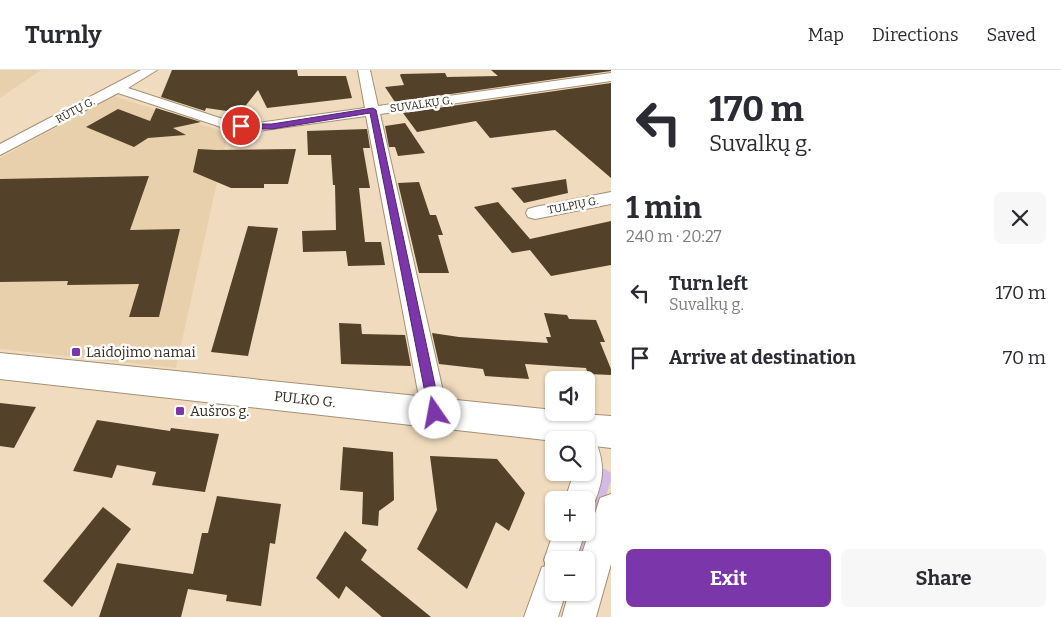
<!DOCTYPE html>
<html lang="en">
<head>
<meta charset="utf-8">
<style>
	:root { --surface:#fff; --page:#f7f7f7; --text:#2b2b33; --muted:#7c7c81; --line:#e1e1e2; --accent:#7b37aa }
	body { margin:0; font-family:Bitter,serif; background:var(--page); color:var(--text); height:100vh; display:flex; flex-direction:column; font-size:19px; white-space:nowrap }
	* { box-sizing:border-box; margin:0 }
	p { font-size:16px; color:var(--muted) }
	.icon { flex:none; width:28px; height:28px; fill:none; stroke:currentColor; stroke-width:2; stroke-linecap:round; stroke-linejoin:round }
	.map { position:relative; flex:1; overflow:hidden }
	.drawer { display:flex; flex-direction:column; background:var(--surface); width:450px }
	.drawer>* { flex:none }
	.hud { background:#fff; color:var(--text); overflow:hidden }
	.controls { position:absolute; left:545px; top:301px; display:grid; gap:10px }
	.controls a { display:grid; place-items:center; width:50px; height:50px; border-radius:8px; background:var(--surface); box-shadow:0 1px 4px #0004; font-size:25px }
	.pin { position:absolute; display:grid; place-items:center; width:42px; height:42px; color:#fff; margin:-21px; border:2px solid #fff; border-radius:50%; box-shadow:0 1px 5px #0007 }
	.me { position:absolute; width:55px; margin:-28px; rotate:348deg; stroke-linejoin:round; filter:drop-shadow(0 0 4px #0008) }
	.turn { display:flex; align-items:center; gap:18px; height:105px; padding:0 15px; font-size:22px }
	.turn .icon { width:65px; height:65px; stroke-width:2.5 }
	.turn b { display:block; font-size:35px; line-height:42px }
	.round { display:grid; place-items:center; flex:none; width:52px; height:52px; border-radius:8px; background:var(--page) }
	.head { display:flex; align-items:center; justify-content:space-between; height:85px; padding:0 15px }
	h1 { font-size:30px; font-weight:700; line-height:38px }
	.cta { display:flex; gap:10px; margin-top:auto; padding:10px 15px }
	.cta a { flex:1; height:58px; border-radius:8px; background:var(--accent); color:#fff; font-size:20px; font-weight:700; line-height:58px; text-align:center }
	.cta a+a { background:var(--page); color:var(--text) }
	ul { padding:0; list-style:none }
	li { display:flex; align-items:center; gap:15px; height:65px; padding:0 15px }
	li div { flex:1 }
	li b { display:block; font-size:19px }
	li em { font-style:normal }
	header { display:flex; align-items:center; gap:30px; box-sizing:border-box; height:70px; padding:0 25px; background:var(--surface); border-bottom:1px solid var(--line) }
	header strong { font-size:24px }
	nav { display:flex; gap:28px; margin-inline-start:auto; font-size:18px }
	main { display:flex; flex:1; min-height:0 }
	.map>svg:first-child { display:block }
	.built { fill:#e9d0ad }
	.green { fill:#d1bae6 }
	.building { fill:#534229 }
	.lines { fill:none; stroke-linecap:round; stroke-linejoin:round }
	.minor-casing { stroke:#a49075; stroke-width:2 }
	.major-casing { stroke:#a49075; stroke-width:2 }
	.minor { fill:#fff; fill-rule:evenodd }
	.major { fill:#fff; fill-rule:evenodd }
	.route { fill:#7b37aa; stroke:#50246e }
	.poi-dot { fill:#7b37aa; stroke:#fff; stroke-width:2 }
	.labels { text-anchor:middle; stroke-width:5; stroke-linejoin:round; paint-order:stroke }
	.far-street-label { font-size:11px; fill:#322a1f; stroke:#fff }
	.poi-label { font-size:14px; fill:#322a1f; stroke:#fff; text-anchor:start }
	.street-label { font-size:14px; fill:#322a1f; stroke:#fff }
</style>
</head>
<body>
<header>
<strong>Turnly</strong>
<nav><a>Map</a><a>Directions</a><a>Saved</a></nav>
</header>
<main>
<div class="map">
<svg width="611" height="547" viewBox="0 0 611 547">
	<rect width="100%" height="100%" fill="#f0dbbe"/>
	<g class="built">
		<path d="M 0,0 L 41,0 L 0,28 Z"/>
		<path d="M 114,26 L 228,63 L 176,298 L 0,279 L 0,88 Z"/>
	</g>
	<path class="green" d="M 602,399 L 605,399 L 611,403 L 611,410 L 586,491 L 573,490 L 582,463 L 586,462 L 586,449 Z"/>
	<g class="building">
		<path d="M 172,0 L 297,0 L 298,6 L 346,6 L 352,28 L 267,38 L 258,20 L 243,39 L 231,37 L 227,41 L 206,38 L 205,41 L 161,27 Z"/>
		<path d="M 491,0 L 611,0 L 611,1 L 395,32 L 385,17 L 404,15 L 400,5 L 401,4 L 445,3 L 447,7 L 498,6 Z"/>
		<path d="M 611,13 L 611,108 L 555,60 L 490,68 L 476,51 L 417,62 L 403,43 Z"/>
		<path d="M 156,38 L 201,52 L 173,58 L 186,65 L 148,68 L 134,77 L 86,57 L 118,39 L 150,51 Z"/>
		<path d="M 405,53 L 425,83 L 398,86 L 395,77 L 389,77 L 385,56 Z"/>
		<path d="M 367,59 L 370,78 L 363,78 L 370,118 L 359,118 L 365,172 L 381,172 L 385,195 L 348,196 L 346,181 L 303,182 L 302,161 L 336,160 L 335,115 L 333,115 L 331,85 L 308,85 L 307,61 Z"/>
		<path d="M 198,79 L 217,80 L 296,79 L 288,114 L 264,114 L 264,118 L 231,118 L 193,102 Z"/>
		<path d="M 149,106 L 130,160 L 180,159 L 159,247 L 129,247 L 139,214 L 67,215 L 68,211 L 0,212 L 0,109 Z"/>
		<path d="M 566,109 L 568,123 L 524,133 L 511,118 Z"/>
		<path d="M 419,112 L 430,145 L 436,145 L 443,165 L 438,165 L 449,203 L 419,203 L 398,113 Z"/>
		<path d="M 498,132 L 530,169 L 611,151 L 611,195 L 551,206 L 530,180 L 512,183 L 474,137 Z"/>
		<path d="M 248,156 L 278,158 L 248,286 L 211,282 Z"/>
		<path d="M 544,243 L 567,245 L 569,249 L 596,250 L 605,272 L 600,272 L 611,299 L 611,305 L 588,304 L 586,298 L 525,294 L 529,309 L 485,306 L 483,299 L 439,294 L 432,263 L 459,267 L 548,273 L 546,267 L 551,267 Z"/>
		<path d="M 339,253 L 361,254 L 362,264 L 405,265 L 411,296 L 341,294 Z"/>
		<path d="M 0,333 L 36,337 L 14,378 L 0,376 Z"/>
		<path d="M 97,350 L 170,361 L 171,358 L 219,364 L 205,422 L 152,415 L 156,402 L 117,395 L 112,408 L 73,401 Z"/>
		<path d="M 343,377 L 393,382 L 394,430 L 379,441 L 378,456 L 362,454 L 363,422 L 340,420 Z"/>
		<path d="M 430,386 L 497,389 L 525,423 L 509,461 L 496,452 L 467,519 L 417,479 L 437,440 Z"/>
		<path d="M 217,426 L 281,434 L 275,474 L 270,473 L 261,536 L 226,531 L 227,525 L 188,519 L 181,547 L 99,547 L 117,493 L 193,504 L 202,463 L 208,463 Z"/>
		<path d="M 103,437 L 131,459 L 72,537 L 43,511 Z"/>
		<path d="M 345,461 L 367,480 L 361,490 L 431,547 L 382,547 L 346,516 L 339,529 L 316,508 Z"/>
	</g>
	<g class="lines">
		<defs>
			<g id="minor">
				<path d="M 141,0 L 157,0 L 128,18 L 226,50 L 258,53 L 365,38 L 358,0 L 370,0 L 378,36 L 611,3 L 611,11 L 380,44 L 448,343 L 444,352 L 435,356 L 426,352 L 422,343 L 366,46 L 258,61 L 224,58 L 118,23 L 0,85 L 0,74 Z"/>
				<path d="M 611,122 L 611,134 L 535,149 L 528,147 L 526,143 L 528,139 L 535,137 Z"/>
				<path d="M 586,368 L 596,372 C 607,400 602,414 591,441 L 586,442 L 586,430 L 565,430 L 574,402 L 586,402 L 586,370 L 581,370 Z"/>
				<path d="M 611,424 L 611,494 L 596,547 L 562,547 L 569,522 L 586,522 L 586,490 L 580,490 L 600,428 Z"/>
				<path d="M 554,461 L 554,462 L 585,462 L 576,490 L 554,490 L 554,522 L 566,522 L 558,547 L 524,547 L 542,497 L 546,496 L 544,490 Z"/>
			</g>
			<path id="major" d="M 0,283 L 554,340 L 554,342 L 611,346 L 611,378 L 586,375 L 586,370 L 554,371 L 0,309 Z"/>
		</defs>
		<use href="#minor" class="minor-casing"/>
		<use href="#major" class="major-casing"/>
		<use href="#minor" class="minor"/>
		<use href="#major" class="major"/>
	</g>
	<path class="route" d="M 373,38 L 376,40 L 441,343 L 440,348 L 435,349 L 430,348 L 429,343 L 370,43 L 272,59 L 241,59 L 237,56 L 241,54 L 272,54 Z"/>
	<g class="poi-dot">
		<rect x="71" y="277" width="10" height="10" rx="2.5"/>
		<rect x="175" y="336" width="10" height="10" rx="2.5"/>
	</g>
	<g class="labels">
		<g class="far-street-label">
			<text transform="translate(421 34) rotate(-8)" y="4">SUVALKŲ G.</text>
			<text transform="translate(75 40) rotate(-28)" y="4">RŪTŲ G.</text>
			<text transform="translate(573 135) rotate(-11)" y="4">TULPIŲ G.</text>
		</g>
		<g class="poi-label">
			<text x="86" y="287">Laidojimo namai</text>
			<text x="190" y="346">Aušros g.</text>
		</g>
		<g class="street-label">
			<text transform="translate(305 329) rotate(6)" y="5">PULKO G.</text>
		</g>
	</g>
</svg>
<div class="controls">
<a><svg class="icon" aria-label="sound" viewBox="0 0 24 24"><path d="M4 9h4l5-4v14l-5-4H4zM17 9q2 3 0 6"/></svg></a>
<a><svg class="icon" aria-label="search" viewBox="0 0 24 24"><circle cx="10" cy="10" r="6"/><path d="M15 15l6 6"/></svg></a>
<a>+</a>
<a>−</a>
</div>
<div class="pin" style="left:241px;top:56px;background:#d93025"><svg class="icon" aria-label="arrive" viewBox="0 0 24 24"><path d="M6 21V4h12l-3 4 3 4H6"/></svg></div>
<svg class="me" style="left:435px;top:343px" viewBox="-20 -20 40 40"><circle r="19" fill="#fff"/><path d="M0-13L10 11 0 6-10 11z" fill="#7b37aa"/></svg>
</div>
<section class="drawer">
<div class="hud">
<div class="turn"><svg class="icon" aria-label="left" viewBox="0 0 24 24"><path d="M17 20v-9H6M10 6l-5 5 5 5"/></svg><div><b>170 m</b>Suvalkų g.</div></div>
</div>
<div class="head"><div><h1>1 min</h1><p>240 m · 20:27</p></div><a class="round"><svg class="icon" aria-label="close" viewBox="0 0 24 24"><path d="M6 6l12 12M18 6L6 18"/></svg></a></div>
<ul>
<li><svg class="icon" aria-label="left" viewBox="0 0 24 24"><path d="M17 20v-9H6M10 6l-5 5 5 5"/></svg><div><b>Turn left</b><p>Suvalkų g.</p></div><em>170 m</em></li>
<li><svg class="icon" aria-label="arrive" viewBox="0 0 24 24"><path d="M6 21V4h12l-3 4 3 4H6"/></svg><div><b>Arrive at destination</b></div><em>70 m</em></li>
</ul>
<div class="cta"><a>Exit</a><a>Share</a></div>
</section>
</main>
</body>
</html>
